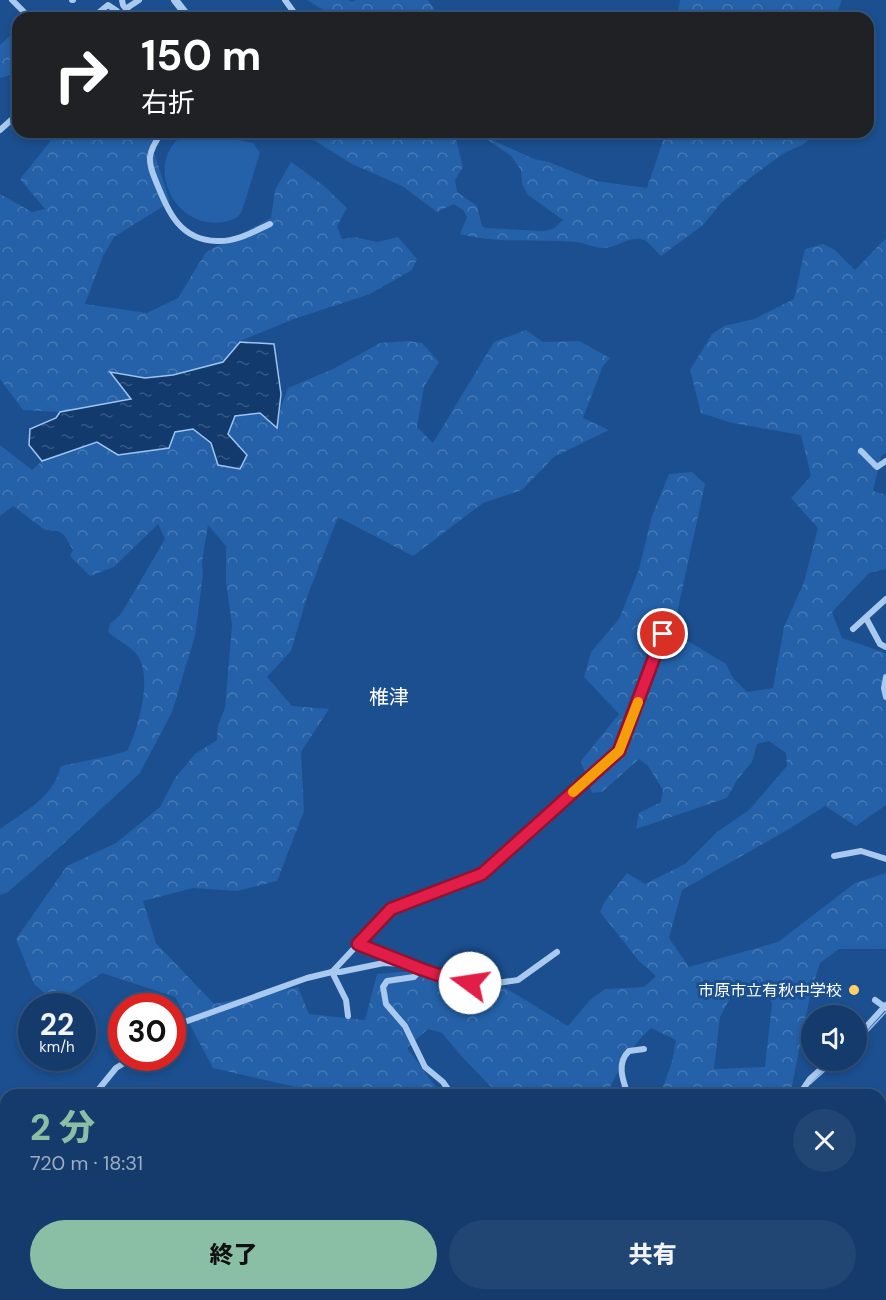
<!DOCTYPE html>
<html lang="ja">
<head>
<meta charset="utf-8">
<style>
	:root { --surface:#143b6b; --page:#214673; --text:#f1f3f6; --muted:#9dadc1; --line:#33557e; --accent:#8abfa5 }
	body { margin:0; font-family:"DM Sans","Noto Sans JP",sans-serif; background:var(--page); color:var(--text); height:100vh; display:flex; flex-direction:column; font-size:22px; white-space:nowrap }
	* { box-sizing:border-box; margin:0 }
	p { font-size:20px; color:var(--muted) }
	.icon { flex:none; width:33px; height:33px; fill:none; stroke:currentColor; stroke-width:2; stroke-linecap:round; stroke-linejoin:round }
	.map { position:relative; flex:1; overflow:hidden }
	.details { position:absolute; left:0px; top:1089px; width:886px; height:212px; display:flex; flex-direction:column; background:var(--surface); border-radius:18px 18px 0 0; box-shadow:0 3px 9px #0003,0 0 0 2px var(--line) }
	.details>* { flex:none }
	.banner { position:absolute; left:12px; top:12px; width:862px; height:126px; border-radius:18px; box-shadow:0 3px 9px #0003,0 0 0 2px var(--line); background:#202124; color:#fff; overflow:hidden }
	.controls { position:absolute; left:801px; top:1005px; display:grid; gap:12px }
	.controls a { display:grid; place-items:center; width:66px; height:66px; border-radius:50%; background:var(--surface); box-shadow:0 3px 9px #0003,0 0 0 2px var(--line); font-size:30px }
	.speed { position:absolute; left:18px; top:993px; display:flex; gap:12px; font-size:30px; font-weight:700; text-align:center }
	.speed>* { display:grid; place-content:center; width:78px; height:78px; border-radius:50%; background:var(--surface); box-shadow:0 3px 9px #0003,0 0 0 2px var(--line); line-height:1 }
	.speed small { font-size:15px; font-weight:400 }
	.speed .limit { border:9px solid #d22; background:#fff; color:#111 }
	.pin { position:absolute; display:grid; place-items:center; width:51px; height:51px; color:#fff; margin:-26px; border:3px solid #fff; border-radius:50%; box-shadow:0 2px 6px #0007 }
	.me { position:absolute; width:66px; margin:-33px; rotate:284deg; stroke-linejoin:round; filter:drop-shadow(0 0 4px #0008) }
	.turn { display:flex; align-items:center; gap:21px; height:126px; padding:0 30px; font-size:27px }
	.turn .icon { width:78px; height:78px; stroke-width:2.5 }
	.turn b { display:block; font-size:42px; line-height:51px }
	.round { display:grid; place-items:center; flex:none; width:63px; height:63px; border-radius:32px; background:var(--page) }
	.headline { display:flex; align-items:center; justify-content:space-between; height:102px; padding:0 30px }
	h1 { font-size:36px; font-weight:800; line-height:45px; color:var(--accent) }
	.button { display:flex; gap:12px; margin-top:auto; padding:12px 30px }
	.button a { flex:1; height:69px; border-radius:36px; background:var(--accent); color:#111; font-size:24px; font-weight:800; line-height:69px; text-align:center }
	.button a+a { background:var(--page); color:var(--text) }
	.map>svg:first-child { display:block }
	.green { fill:#2461a8 }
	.forest { fill:url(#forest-crowns); fill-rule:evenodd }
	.water { fill:url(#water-ripples); stroke:#9cc4f0; stroke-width:1.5 }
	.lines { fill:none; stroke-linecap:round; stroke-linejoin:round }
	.stream { stroke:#9cc4f0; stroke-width:1.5 }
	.minor { stroke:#a9c9ee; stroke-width:6 }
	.tertiary { stroke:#a9c9ee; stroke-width:8 }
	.primary { stroke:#f0f6ff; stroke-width:10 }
	.minor-bridge { stroke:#a9c9ee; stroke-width:6 }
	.route-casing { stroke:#92132f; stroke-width:15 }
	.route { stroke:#e11d48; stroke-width:10 }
	.slow { stroke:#f59e0b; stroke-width:10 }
	.poi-dot { fill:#ffd166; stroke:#1b4f8f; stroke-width:2 }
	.labels { text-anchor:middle; stroke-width:6; stroke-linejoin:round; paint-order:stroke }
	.poi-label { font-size:16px; fill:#fff; stroke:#1b4f8f; text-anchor:end }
	.quarter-label { font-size:20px; fill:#fff; stroke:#1b4f8f }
</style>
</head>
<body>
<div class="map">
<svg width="886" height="1300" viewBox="0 0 886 1300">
	<defs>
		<pattern id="forest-crowns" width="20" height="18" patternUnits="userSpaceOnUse" patternTransform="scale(1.5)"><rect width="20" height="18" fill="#2461a8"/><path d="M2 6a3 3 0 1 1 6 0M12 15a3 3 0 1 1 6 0" fill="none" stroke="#4579b5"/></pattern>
		<pattern id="water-ripples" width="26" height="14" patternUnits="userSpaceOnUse" patternTransform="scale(1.5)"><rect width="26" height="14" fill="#123a6d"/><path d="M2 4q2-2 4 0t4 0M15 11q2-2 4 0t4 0" fill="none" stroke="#365883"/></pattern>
	</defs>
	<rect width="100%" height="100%" fill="#1b4f8f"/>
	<path class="green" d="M 189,132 L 198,132 L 253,143 L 260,153 L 242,211 C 239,218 231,221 223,222 C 170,231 141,155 189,132 Z"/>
	<g class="forest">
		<path d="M 307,0 L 349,0 L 352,2 L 356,0 L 428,0 L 435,10 L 427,18 L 336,18 Z"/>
		<path d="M 680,0 L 842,0 L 835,18 L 677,18 Z"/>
		<path d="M 18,28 L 16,73 L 0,78 L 0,45 Z"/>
		<path d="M 58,132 L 156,132 L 151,143 L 170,202 L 114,237 L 103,256 L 85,304 L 147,313 L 178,298 L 206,252 L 271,218 L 275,190 L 291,162 L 323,185 L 347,208 L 337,226 L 342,239 L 355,237 L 377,242 L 398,237 L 417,259 L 412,270 L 370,294 L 297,318 L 240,341 L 223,362 L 173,375 L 145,378 L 111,372 L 131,399 L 60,412 L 23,410 L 0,379 L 0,194 L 32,212 L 45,209 L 20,179 Z"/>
		<path d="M 301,132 L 454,132 L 463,167 L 455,180 L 457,192 L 477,206 L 482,226 L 486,228 L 543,231 L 553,229 L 563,220 L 528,195 L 522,184 L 521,170 L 511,156 L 481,135 L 534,159 L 549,162 L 596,181 L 647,188 L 666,132 L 819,132 L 802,145 L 784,153 L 749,179 L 721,203 L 703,225 L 661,256 C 656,252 650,243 644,240 C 629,235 618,248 603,248 C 595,248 585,243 576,242 C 537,239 498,244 460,234 L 467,217 L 463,210 L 454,204 L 437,212 L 402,186 L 352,164 Z"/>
		<path d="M 886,238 L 886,453 L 881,456 L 873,491 L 886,495 L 886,569 L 869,573 L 832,612 L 842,638 L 886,653 L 886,805 L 856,826 L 825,806 L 789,829 L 682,890 L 669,938 L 689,967 L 778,942 L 855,883 L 886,873 L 886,949 L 839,949 L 820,963 L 811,991 L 790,1095 L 660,1095 L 672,1062 L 676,1040 L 651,1028 C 631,1045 618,1071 606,1095 L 499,1095 L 463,1058 L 442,1033 L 428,1029 L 407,1048 L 442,1095 L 330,1095 L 213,1068 L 175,997 L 102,973 L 56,1003 L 34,984 L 16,939 L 67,866 L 116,843 L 160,807 L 175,778 L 195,754 L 217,740 L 218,725 L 225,708 L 232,625 L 226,582 L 226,546 L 208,525 L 202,562 L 203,574 L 195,636 L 172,712 L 140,773 L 61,846 L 8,892 L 0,895 L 0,829 C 26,810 52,799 61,766 L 109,756 L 127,751 C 138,730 151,682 140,660 C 135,648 118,641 108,632 L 110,624 L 121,614 L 165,539 L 158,524 L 114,567 L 90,576 L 70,556 L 73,550 L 64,535 L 58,531 L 45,530 L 13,506 L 0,516 L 0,445 L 32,470 L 42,461 L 97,442 L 118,455 L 175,432 L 193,429 L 211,443 L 218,465 L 246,455 L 228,434 L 235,416 L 260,413 L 277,427 L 281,407 L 288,388 L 333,369 L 380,343 L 408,341 L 422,343 L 439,362 L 424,387 L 417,427 L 433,443 L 494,342 L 526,330 L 543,342 L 579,341 L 610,358 L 603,366 L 583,418 L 609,430 L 554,457 L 522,490 L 483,503 L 413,556 L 338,517 L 307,597 L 291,651 L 267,677 L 292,706 L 329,709 L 301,752 L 304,811 L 277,881 L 237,891 L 193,888 L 143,901 L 156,943 L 214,1004 L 298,987 L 309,1014 L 365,1020 L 377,974 L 447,968 L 480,970 L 504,987 L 568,1026 L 590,1000 L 605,989 L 644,987 L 656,976 L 639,961 L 600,912 L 605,901 L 627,873 L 645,884 L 685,864 L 717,832 L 749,810 L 787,766 L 786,753 L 769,741 L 757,744 L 752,762 L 737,780 L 727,798 L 636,829 L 639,813 L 661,802 L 663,790 L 648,766 L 639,759 L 602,792 L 592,793 L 581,761 L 619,714 L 584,677 L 591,652 L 619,619 L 639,569 L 652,516 L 669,474 L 692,472 L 705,484 L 673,632 L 726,664 L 733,678 L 747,692 L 773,688 L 784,627 L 804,582 L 818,528 L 791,498 L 811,476 L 801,435 L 732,423 L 701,413 L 690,370 L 712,334 L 724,326 L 754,319 L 794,299 L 805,249 L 823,244 L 835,250 L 855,270 ZM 763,988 L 772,1003 L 765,1067 L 714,1069 L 720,1017 L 734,991 Z"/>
		<path d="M 387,1294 L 536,1294 L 536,1295 L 534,1300 L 383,1300 Z"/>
		<path d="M 234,1295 L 234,1294 L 313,1295 L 312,1300 L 233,1300 Z"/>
		<path d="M 574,1295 L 574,1294 L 631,1295 L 625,1300 L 573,1300 Z"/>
		<path d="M 654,1295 L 710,1294 L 710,1295 L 708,1300 L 664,1300 Z"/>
	</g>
	<path class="water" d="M 240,342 L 274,344 L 281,394 L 277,428 L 260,413 L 235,416 L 228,434 L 247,455 L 240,469 L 218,465 L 211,443 L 193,429 L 175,432 L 169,448 L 118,455 L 97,442 L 42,461 L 29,445 L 30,429 L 56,418 L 60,412 L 131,399 L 110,372 L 145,378 L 173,375 L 223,362 Z"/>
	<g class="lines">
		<g class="stream">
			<path d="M 856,1044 L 886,1012"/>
			<path d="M 810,1084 L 837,1060"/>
			<path d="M 731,1294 L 731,1297 L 734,1300"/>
		</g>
		<g class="minor">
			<path d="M 12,0 L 30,18"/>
			<path d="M 72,0 L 73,0"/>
			<path d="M 122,0 L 123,5 L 133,18"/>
			<path d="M 285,0 L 298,18"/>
			<path d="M 127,8 L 139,0"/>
			<path d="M 92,18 L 108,5 L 117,11"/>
			<path d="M 0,130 L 18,114"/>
			<path d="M 162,132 C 157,139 151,148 150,157 C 149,167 154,176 157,184 C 169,213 180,240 217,241 C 236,242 253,232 270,224"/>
			<path d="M 861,451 L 877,467 L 886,461"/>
			<path d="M 866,618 L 880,644 L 886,647"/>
			<path d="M 853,629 L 886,599"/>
			<path d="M 886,677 L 884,688 L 886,697"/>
			<path d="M 834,856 L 861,851 L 886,859"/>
			<path d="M 358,944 L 456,981 L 483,985 L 518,980 L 557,952"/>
			<path d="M 421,969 L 414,977 L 387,981 L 383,987 L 386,1004 L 405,1026 L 425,1067 L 443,1082 L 452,1095"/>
			<path d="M 332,972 L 340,972 L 384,963 L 405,964"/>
			<path d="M 332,972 L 346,1000 L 348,1016"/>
			<path d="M 172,1029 L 179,1024 L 307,978 L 332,972 L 391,909 L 482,874 L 619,751 L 663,635"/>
			<path d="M 856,1038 L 886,1005"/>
			<path d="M 68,1095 L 95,1093"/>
			<path d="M 94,1095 L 116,1068 L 132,1058"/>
			<path d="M 628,1095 C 623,1081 616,1063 629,1051 L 644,1049"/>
			<path d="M 799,1095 L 810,1079 L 831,1060"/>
			<path d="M 0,1111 L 6,1109"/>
			<path d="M 0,1176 L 6,1175"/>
			<path d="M 724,1300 L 727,1294"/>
		</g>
		<path class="tertiary" d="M 175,0 L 189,18"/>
		<g class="primary">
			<path d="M 880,1184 L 886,1176"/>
			<path d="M 817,1300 L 820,1294"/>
		</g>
		<path class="minor-bridge" d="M 875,1000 L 886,1008"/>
	</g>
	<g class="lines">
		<defs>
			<path id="route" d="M 470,983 L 456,981 L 421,969 L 358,944 L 391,909 L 482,874 L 619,751 L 663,634"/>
		</defs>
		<use href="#route" class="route-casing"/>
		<use href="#route" class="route"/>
		<path class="slow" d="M 573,792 L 619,751 L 638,702"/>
	</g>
	<circle class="poi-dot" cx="854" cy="990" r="6"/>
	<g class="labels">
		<g class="poi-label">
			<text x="842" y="996">市原市立有秋中学校</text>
		</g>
		<g class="quarter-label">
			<text x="389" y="704">椎津</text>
		</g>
	</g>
</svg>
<div class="controls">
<a><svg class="icon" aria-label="sound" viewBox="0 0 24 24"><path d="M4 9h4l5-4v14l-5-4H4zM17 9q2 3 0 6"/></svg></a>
</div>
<div class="speed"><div>22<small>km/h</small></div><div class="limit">30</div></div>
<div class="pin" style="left:663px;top:634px;background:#d93025"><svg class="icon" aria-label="arrive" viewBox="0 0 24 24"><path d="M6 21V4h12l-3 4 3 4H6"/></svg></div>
<svg class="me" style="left:470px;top:983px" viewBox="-20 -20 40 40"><circle r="19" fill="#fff"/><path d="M0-13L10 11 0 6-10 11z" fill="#e11d48"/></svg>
<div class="banner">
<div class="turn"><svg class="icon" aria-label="right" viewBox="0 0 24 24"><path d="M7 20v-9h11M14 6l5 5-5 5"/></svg><div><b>150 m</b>右折</div></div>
</div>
<section class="details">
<div class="headline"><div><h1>2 分</h1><p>720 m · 18:31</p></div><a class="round"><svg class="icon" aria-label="close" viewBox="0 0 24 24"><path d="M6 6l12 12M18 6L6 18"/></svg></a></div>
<div class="button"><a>終了</a><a>共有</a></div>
</section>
</div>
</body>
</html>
